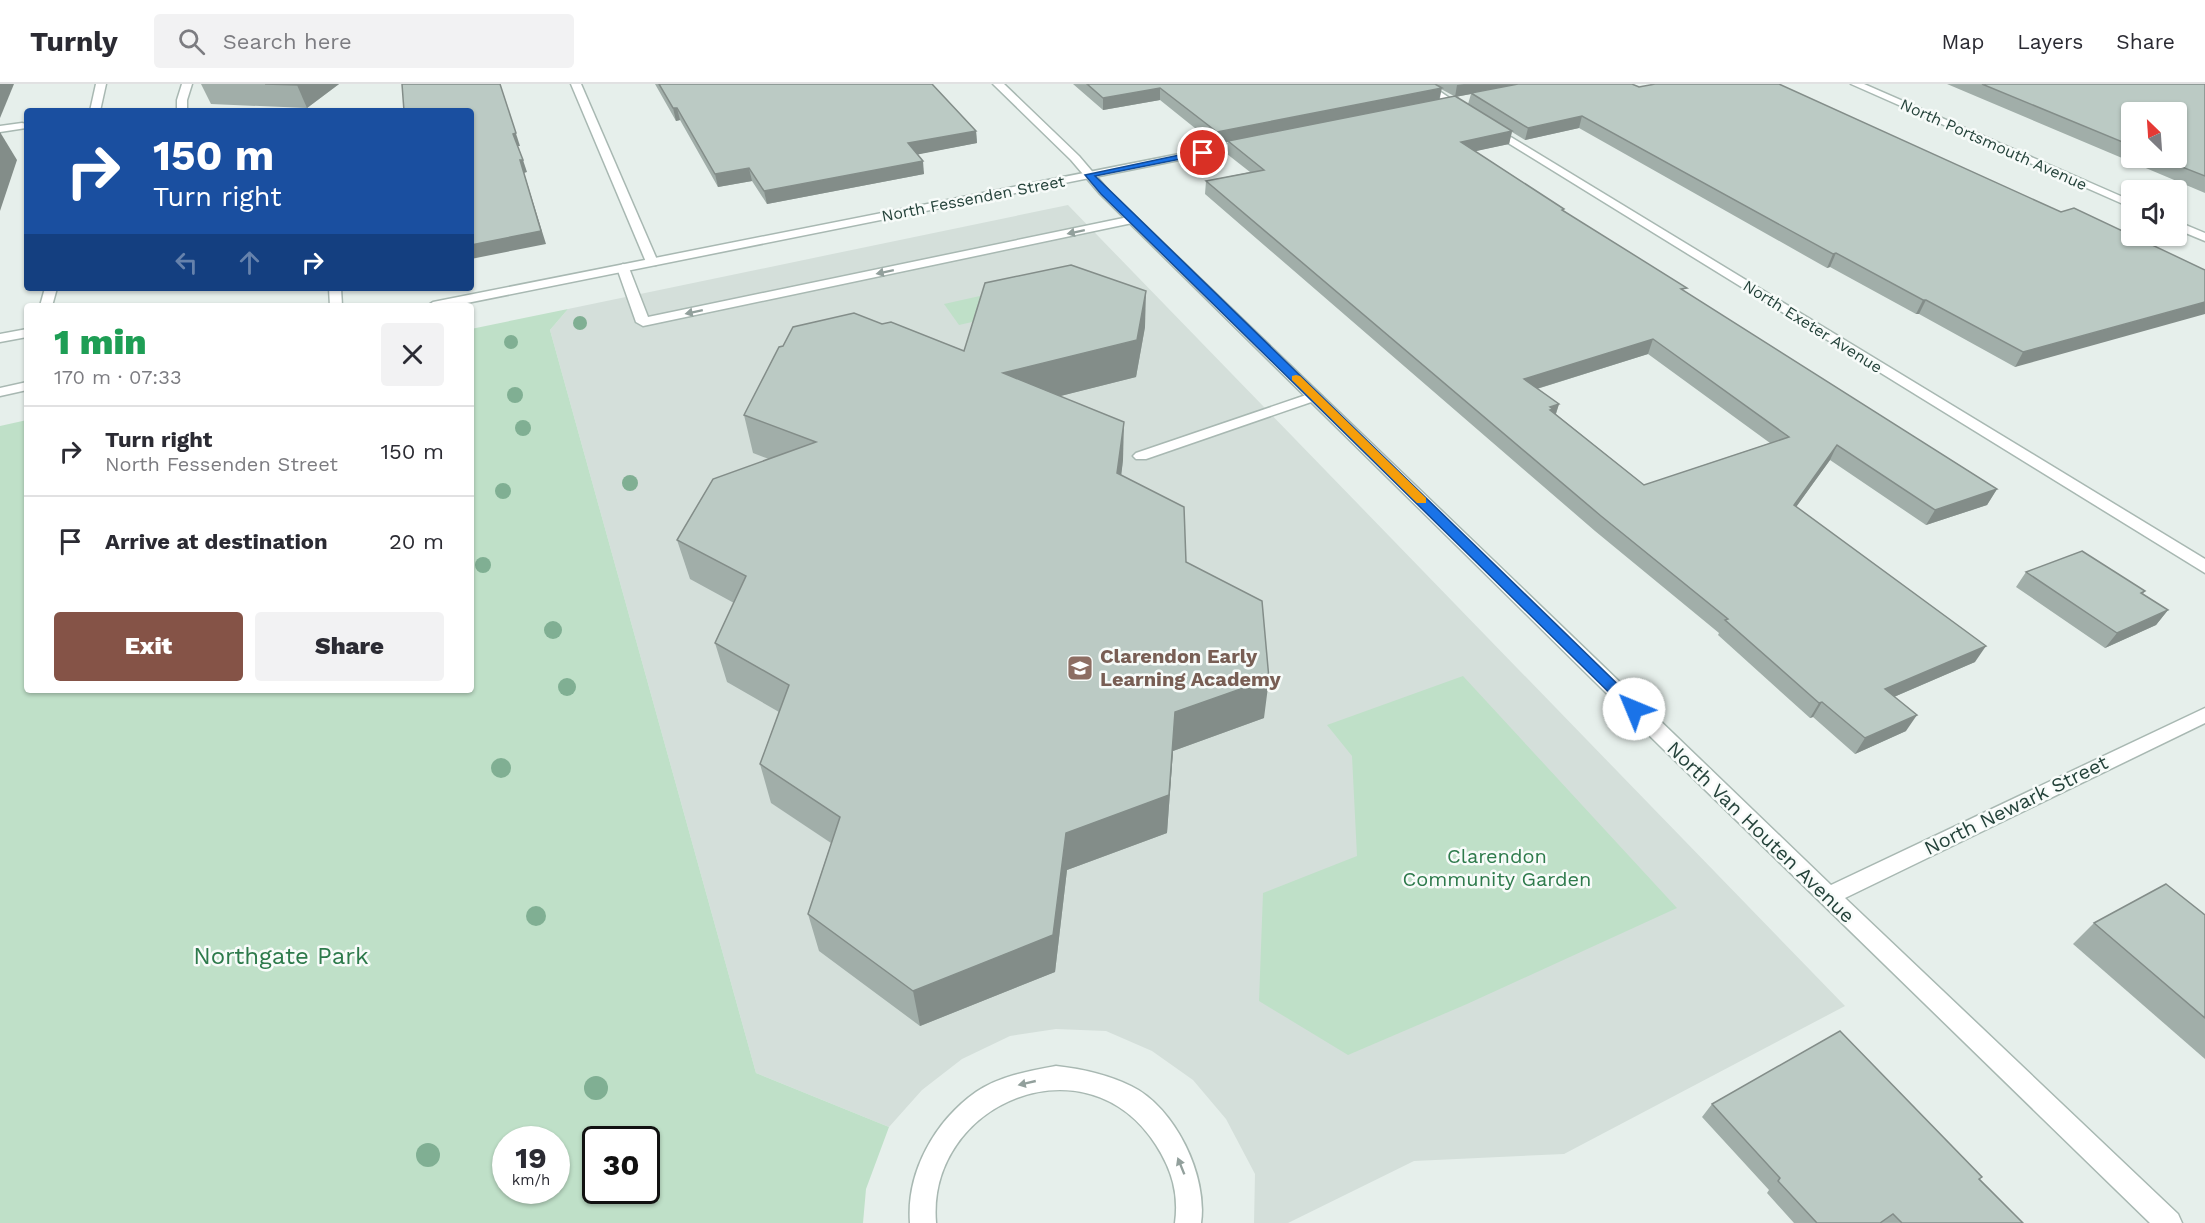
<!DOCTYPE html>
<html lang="en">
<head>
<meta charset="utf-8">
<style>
	:root { --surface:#fff; --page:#f2f2f3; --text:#2b2b33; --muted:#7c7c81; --line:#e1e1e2; --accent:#855347 }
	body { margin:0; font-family:"Work Sans",sans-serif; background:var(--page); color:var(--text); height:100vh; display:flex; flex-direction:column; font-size:22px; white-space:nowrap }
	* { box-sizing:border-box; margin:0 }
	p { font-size:20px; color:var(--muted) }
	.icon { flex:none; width:33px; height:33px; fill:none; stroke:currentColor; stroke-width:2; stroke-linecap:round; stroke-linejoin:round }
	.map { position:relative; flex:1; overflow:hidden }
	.sheet { position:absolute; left:24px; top:219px; width:450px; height:390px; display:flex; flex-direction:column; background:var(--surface); border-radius:6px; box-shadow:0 2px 4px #0004 }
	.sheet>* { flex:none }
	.banner { position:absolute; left:24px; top:24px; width:450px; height:183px; border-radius:6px; box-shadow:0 2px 4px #0004; background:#1a4fa0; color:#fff; overflow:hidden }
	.needle { width:39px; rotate:335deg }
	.tools { position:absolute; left:2121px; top:18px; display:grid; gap:12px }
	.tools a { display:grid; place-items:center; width:66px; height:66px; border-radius:6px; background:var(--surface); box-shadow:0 2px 4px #0004; font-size:30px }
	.speed { position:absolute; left:492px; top:1042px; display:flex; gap:12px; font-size:30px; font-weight:700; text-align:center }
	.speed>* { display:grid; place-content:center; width:78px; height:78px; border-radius:50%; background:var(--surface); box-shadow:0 2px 4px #0004; line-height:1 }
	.speed small { font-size:15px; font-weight:400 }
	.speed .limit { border:3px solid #111; border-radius:9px; background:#fff; color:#111 }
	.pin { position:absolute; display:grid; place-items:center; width:51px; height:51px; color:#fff; margin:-26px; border:3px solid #fff; border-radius:50%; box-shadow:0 2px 6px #0007 }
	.me { position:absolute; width:66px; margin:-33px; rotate:315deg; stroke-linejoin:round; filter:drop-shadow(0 0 4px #0008) }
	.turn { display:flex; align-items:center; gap:21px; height:126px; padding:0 30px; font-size:27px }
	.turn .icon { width:78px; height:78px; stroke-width:2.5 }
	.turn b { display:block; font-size:42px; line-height:51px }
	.lanes { display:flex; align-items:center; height:57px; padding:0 30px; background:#0003; justify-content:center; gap:30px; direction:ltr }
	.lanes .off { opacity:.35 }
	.round { display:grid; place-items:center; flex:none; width:63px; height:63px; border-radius:6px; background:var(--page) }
	.headline { display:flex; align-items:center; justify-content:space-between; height:102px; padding:0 30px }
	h1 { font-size:36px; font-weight:800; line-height:45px; color:#1e9e55 }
	.primary-button { display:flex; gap:12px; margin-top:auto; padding:12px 30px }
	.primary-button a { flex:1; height:69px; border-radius:6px; background:var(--accent); color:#fff; font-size:24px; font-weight:800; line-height:69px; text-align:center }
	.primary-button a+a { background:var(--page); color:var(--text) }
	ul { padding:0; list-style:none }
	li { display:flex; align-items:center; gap:18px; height:90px; padding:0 30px; border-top:2px solid var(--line) }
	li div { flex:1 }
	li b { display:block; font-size:22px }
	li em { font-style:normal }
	header { display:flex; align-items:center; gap:36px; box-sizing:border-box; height:84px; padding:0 30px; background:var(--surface); border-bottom:2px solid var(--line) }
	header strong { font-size:28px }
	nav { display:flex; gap:33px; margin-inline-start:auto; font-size:21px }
	.search { width:420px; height:54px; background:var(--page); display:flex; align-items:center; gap:15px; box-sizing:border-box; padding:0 21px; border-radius:6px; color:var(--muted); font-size:22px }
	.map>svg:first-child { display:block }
	.built { fill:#d4dfda }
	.green { fill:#bfe0c8; fill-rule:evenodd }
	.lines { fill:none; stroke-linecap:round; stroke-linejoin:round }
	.service-casing { stroke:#a8b8b2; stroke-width:3 }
	.minor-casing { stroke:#a8b8b2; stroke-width:3 }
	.tertiary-casing { stroke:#a8b8b2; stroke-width:3 }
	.service { fill:#fff; fill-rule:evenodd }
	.minor { fill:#fff; fill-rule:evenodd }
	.tertiary { fill:#fff; fill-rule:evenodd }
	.tree { fill:#80af93 }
	.wall { fill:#a1aea9; fill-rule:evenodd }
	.shaded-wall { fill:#838d89 }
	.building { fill:#bbcac4; stroke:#838d89; stroke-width:1.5; fill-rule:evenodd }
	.oneway { fill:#92a09c }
	.route { fill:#1a73e8; stroke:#114b97; stroke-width:1.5 }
	.slow { fill:#f59e0b }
	.labels { text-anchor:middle; stroke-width:5; stroke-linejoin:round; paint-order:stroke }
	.far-street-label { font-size:16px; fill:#24423a; stroke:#f7fbf9 }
	.education-label { font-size:20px; font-weight:bold; fill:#785e54; stroke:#f7fbf9; text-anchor:start }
	.street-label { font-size:20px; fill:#24423a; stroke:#f7fbf9 }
	.park-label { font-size:20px; fill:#2d7a4b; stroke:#f7fbf9 }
	.near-park-label { font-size:24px; fill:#2d7a4b; stroke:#f7fbf9 }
</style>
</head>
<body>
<header>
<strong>Turnly</strong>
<div class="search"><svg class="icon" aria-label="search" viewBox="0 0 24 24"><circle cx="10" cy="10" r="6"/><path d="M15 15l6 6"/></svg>Search here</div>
<nav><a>Map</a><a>Layers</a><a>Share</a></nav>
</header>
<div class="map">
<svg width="2205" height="1139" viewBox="0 0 2205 1139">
	<rect width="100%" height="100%" fill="#e6efeb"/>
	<path class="built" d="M 1068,121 L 1845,922 L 1564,1070 L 1414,1077 L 1288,1139 L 1254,1139 L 1255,1090 L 1226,1035 L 1193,996 L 1152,967 L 1106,947 L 1056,945 L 1010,952 L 962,975 L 922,1006 L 889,1043 L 756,989 L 550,246 L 568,225 Z"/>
	<g class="green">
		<path d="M 1038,199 L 1055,219 L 959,241 L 944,220 Z"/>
		<path d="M 568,225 L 550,246 L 756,989 L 889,1043 L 866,1105 L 863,1139 L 0,1139 L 0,342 L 27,336 L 27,606 L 471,606 L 471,245 ZM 506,1056 L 556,1056 L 556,1107 L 506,1107 ZM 596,1056 L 646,1056 L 646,1107 L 596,1107 Z"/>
		<path d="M 1463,592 L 1677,824 L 1467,920 L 1348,971 L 1259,917 L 1263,809 L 1357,772 L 1352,672 L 1327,641 Z"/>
	</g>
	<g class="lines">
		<defs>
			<g id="service">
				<path d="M 182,0 L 192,0 L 187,16 L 187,27 L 177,27 L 177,16 Z"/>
				<path d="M 22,39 L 26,40 L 26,44 L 0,48 L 0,42 Z"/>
				<path d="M 1133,132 L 1137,134 L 1137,138 L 643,242 L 636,238 L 617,184 L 623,180 L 629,184 L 648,233 Z"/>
				<path d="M 329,204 L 341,204 L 342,222 L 330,222 Z"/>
				<path d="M 27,245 L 27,253 L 0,258 L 0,250 Z"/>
				<path d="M 1315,308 L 1322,312 L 1320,315 L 1146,375 L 1136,375 L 1133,372 L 1136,369 Z"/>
			</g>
			<g id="minor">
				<path d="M 96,0 L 106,0 L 100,27 L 90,27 Z"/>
				<path d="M 571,0 L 581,0 L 658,178 L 656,181 L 648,181 L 646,178 Z"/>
				<path d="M 993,0 L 1004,0 L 1079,72 L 1108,106 L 1831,801 L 2205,624 L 2205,639 L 1845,814 L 2178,1130 L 2182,1139 L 2150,1139 L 1660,662 L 1100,110 L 1071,76 Z"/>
				<path d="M 1417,0 L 1429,0 L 1470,28 L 1461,30 Z"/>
				<path d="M 1491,41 L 2205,475 L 2205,489 L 1487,46 L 1486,44 Z"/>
				<path d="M 45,204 L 57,204 L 52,222 L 40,222 Z"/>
				<path d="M 1056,982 C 1083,985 1106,990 1131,1002 C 1175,1023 1208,1092 1201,1139 L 1175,1139 C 1179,1110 1172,1086 1156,1061 C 1087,952 926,1019 936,1139 L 910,1139 C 906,1088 935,1037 976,1008 C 999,992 1029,987 1056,982 Z"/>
			</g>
			<g id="tertiary">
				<path d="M 1851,0 L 1864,0 L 2132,117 L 2132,124 Z"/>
				<path d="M 1250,56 L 1254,57 L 1254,61 L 452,222 L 427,222 L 433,218 Z"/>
				<path d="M 2176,137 L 2205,149 L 2205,157 L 2176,145 Z"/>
				<path d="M 27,298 L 27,306 L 0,312 L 0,304 Z"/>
			</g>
		</defs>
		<use href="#service" class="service-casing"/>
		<use href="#minor" class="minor-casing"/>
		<use href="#tertiary" class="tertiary-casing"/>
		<use href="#service" class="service"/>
		<use href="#minor" class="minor"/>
		<use href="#tertiary" class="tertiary"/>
	</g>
	<g class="tree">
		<circle cx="580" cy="239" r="7"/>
		<circle cx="511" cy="258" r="7"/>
		<circle cx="515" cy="311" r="8"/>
		<circle cx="523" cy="344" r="8"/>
		<circle cx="630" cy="399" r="8"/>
		<circle cx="503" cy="407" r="8"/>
		<circle cx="483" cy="481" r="8"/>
		<circle cx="553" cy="546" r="9"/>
		<circle cx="567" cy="603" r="9"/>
		<circle cx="501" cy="684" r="10"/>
		<circle cx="536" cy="832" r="10"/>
		<circle cx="596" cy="1004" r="12"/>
		<circle cx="428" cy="1071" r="12"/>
	</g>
	<g class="wall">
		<path d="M 201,0 L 339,0 L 307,24 L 211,20 Z"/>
		<path d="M 655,0 L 932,0 L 976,47 L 977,59 L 918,70 L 924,90 L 767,120 L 752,97 L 718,103 L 680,36 L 676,37 Z"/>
		<path d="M 1073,0 L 1632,0 L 1639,3 L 2061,128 L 2205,186 L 2015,283 L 1919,230 L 1916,230 L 1830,183 L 1827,184 L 1579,44 L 1525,56 L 1512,48 L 1509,60 L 1475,67 L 1685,208 L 1997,405 L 1987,421 L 1926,441 L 1830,376 L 1796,423 L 1975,578 L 1894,613 L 1906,647 L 1855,670 L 1813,633 L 1810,634 L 1718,551 L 1719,549 L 1595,447 L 1205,110 L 1206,97 L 1250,88 L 1227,70 L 1228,58 L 1216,61 L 1160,16 L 1103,26 ZM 1441,5 L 1454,12 L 1440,15 ZM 1471,10 L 1468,20 L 1456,13 L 1460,12 ZM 1648,270 L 1770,359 L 1644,401 L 1556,330 L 1559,320 L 1537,305 Z"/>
		<path d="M 1947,0 L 2205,0 L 2205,109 ZM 2132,28 L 2176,74 L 2132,74 Z"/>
		<path d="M 882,240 L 964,267 L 1145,243 L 1136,293 L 1060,312 L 1123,376 L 1121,391 L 1186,478 L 1264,634 L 1173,667 L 1167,749 L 1067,786 L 1055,888 L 920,942 L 819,867 L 808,830 L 831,759 L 771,719 L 760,680 L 779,628 L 727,598 L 715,559 L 734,519 L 690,495 L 677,456 L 769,375 L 753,369 L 744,331 Z"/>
		<path d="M 2026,488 L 2145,507 L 2143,510 L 2168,526 L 2156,541 L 2105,564 L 2016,503 Z"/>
		<path d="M 2205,831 L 2205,975 L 2073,860 L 2094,839 Z"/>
		<path d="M 1712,1020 L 1980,1095 L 2023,1139 L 1794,1139 L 1767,1109 L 1769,1106 L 1702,1033 Z"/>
	</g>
	<g class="shaded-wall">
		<path d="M 0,0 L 14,0 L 0,34 Z"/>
		<path d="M 299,0 L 339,0 L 307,24 L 297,1 Z"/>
		<path d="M 500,0 L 520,62 L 517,62 L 513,50 Z"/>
		<path d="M 1464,0 L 1522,0 L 1471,9 L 1471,10 L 1455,13 L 1457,1 Z"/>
		<path d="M 1160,4 L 1160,16 L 1103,26 L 1103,14 Z"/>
		<path d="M 1442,4 L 1439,16 L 1228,57 L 1228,58 L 1216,61 L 1217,48 Z"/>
		<path d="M 673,24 L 677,24 L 680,36 L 676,37 Z"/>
		<path d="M 1582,32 L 1579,44 L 1525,56 L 1528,44 Z"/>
		<path d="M 976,47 L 977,59 L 910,72 L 908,59 Z"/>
		<path d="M 1512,47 L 1509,60 L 1458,71 L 1461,58 Z"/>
		<path d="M 0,48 L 17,76 L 0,127 Z"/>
		<path d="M 520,76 L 523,76 L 527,88 L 524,89 L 546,160 L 471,175 L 471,161 Z"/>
		<path d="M 923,77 L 924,90 L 767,120 L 764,107 Z"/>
		<path d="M 749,84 L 752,97 L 718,103 L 715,90 Z"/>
		<path d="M 1836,169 L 1830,183 L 1827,184 L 1833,170 Z"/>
		<path d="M 1146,207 L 1145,243 L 1136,293 L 1005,326 L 1003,289 Z"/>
		<path d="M 1923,216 L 1926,216 L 1919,230 L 1916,230 Z"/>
		<path d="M 2205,218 L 2205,230 L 2015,283 L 2023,268 Z"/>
		<path d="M 1653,255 L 1648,270 L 1520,310 L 1524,295 Z"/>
		<path d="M 1559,320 L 1554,335 L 1550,323 Z"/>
		<path d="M 1124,338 L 1123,376 L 1117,427 L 1117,389 Z"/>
		<path d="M 1837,361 L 1830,376 L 1786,437 L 1794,421 Z"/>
		<path d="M 1997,405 L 1987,421 L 1926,441 L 1935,426 Z"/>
		<path d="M 2168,526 L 2156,541 L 2105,564 L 2117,549 Z"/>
		<path d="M 1986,562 L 1975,578 L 1875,621 L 1885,605 Z"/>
		<path d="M 1269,595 L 1264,634 L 1173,667 L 1167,749 L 1067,786 L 1055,888 L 920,942 L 913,907 L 1066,749 L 1175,628 Z"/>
		<path d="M 1822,618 L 1813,633 L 1810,634 L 1819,619 Z"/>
		<path d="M 1917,631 L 1906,647 L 1855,670 L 1865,654 Z"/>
	</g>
	<g class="building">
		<path d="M 265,0 L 299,0 L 297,1 Z"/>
		<path d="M 402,0 L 500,0 L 516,49 L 513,50 L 523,76 L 520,76 L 541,147 L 471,161 L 471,27 L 404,27 Z"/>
		<path d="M 659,0 L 932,0 L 976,47 L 908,59 L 923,77 L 764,107 L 749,84 L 715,90 L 677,24 L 673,24 Z"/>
		<path d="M 1087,0 L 1435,0 L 1442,4 L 1217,48 L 1160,4 L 1103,14 Z"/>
		<path d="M 1518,0 L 1632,0 L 1639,3 L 1655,0 L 1779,0 L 2061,128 L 2074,124 L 2205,186 L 2205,218 L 2023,268 L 1926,216 L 1923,216 L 1836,169 L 1833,170 L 1582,32 L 1528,44 L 1471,9 Z"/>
		<path d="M 1982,0 L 2205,0 L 2205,92 L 2159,74 L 2176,74 L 2176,28 L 2132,28 L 2132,62 Z"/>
		<path d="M 1455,12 L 1512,47 L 1461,58 L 1564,125 L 1562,126 L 1687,204 L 1681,205 L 1997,405 L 1935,426 L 1837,361 L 1794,421 L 1986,562 L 1885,605 L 1917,631 L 1865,654 L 1822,618 L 1819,619 L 1725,536 L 1728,535 L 1601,432 L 1206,97 L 1264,86 L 1228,57 ZM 1653,255 L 1789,353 L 1644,401 L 1550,326 L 1553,325 L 1550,323 L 1559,320 L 1524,295 Z"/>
		<path d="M 1071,181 L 1146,207 L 1137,256 L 1003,289 L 1124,338 L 1117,389 L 1184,423 L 1186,478 L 1262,517 L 1269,595 L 1175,628 L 1169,711 L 1066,749 L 1053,851 L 913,907 L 808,830 L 840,733 L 760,680 L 789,601 L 715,559 L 746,492 L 677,456 L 713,395 L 816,358 L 744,331 L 779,263 L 783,262 L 793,243 L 854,229 L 882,240 L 891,238 L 964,267 L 985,199 Z"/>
		<path d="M 2082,467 L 2145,507 L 2141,509 L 2168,526 L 2117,549 L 2026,488 Z"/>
		<path d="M 2166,800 L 2205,831 L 2205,934 L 2094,839 Z"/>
		<path d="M 1840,947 L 1982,1093 L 1979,1095 L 2023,1139 L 1902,1139 L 1893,1130 L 1880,1139 L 1817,1139 L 1778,1097 L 1780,1094 L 1712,1020 Z"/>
	</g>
	<defs><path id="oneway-solid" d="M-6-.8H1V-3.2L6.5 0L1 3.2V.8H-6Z" transform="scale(1.5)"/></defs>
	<g class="oneway">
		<use href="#oneway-solid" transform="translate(1076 148) rotate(168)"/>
		<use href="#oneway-solid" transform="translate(885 188) rotate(168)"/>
		<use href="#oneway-solid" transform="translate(694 228) rotate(168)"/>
		<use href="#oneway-solid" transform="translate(1027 999) rotate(167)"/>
		<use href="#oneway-solid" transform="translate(1181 1082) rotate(-112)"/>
	</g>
	<path class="route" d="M 1203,66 L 1206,67 L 1206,70 L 1095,92 L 1639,621 L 1641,625 L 1639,628 L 1629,628 L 1101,110 L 1085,91 Z"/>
	<path class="slow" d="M 1296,291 L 1300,292 L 1426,414 L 1426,419 L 1417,419 L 1292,296 L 1292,292 Z"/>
	<defs>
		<symbol id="school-square" viewBox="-11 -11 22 22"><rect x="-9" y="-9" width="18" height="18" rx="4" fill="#8d6e63" stroke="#f7fbf9"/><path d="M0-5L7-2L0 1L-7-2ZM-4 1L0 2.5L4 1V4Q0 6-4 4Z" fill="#fff"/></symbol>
	</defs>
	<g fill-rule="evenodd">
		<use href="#school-square" x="1065" y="569" width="30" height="30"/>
	</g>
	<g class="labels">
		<g class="far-street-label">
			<text transform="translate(1994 60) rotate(24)" y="6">North Portsmouth Avenue</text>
			<text transform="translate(973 114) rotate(-11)" y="6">North Fessenden Street</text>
			<text transform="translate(1813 242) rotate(32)" y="6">North Exeter Avenue</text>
		</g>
		<g class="education-label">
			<text x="1100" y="579">Clarendon Early<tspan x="1100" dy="23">Learning Academy</tspan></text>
		</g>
		<g class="street-label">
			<text transform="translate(2016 721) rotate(-26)" y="7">North Newark Street</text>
			<text transform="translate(1761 748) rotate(44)" y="7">North Van Houten Avenue</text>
		</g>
		<g class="park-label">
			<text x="1497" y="779">Clarendon<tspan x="1497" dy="23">Community Garden</tspan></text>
		</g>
		<g class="near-park-label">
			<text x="281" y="880">Northgate Park</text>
		</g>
	</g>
</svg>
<div class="tools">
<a><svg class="needle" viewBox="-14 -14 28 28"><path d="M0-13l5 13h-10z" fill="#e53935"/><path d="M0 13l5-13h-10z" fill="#7c7c81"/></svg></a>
<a><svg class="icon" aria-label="sound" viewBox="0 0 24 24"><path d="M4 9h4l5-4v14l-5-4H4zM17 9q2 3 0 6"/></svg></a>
</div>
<div class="speed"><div>19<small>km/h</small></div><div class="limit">30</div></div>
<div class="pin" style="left:1203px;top:69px;background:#d93025"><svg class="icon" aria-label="arrive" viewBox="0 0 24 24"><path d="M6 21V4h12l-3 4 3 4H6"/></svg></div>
<svg class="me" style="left:1634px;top:625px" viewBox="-20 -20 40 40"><circle r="19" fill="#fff"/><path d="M0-13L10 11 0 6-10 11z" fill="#1a73e8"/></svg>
<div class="banner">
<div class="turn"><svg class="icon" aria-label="right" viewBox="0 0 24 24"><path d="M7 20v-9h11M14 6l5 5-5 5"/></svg><div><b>150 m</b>Turn right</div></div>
<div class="lanes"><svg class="icon off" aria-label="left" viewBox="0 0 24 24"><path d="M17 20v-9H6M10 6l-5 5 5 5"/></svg><svg class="icon off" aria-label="ahead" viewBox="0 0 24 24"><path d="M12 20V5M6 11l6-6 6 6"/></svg><svg class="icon" aria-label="right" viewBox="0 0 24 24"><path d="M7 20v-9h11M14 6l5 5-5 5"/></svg></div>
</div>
<section class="sheet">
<div class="headline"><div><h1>1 min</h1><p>170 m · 07:33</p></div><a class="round"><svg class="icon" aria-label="close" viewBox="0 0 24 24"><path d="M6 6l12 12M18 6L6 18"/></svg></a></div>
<ul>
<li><svg class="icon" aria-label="right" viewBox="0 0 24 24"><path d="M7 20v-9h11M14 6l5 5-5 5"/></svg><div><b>Turn right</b><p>North Fessenden Street</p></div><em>150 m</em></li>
<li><svg class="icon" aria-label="arrive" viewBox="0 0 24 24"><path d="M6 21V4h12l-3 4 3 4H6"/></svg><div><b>Arrive at destination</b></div><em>20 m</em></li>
</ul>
<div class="primary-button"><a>Exit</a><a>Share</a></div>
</section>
</div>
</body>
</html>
